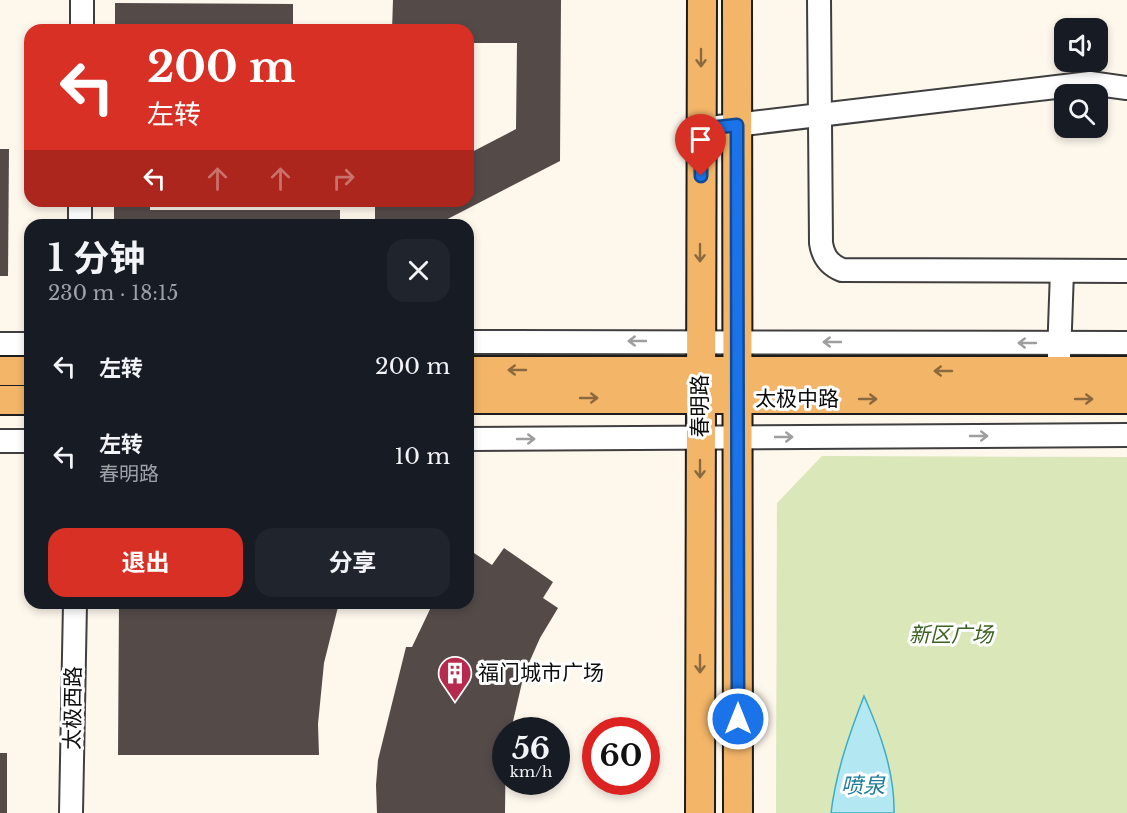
<!DOCTYPE html>
<html lang="zh">
<head>
<meta charset="utf-8">
<style>
	:root { --surface:#171b24; --page:#20242c; --text:#f1f3f6; --muted:#9ea1a6; --accent:#d93025 }
	body { margin:0; font-family:"Libre Baskerville","Noto Sans SC",serif; background:var(--page); color:var(--text); height:100vh; display:flex; flex-direction:column; font-size:22px; white-space:nowrap }
	* { box-sizing:border-box; margin:0 }
	p { font-size:20px; color:var(--muted) }
	.icon { flex:none; width:33px; height:33px; fill:none; stroke:currentColor; stroke-width:2; stroke-linecap:round; stroke-linejoin:round }
	.map { position:relative; flex:1; overflow:hidden }
	.details { position:absolute; left:24px; top:219px; width:450px; height:390px; display:flex; flex-direction:column; background:var(--surface); border-radius:18px; box-shadow:0 3px 9px #0003 }
	.details>* { flex:none }
	.hud { position:absolute; left:24px; top:24px; width:450px; height:183px; border-radius:18px; box-shadow:0 3px 9px #0003; background:#d93025; color:#fff; overflow:hidden }
	.buttons { position:absolute; left:1054px; top:18px; display:grid; gap:12px }
	.buttons a { display:grid; place-items:center; width:54px; height:54px; border-radius:12px; background:var(--surface); box-shadow:0 3px 9px #0003; font-size:30px }
	.speed { position:absolute; left:492px; top:717px; display:flex; gap:12px; font-size:30px; font-weight:700; text-align:center }
	.speed>* { display:grid; place-content:center; width:78px; height:78px; border-radius:50%; background:var(--surface); box-shadow:0 3px 9px #0003; line-height:1 }
	.speed small { font-size:15px; font-weight:400 }
	.speed .limit { border:9px solid #d22; background:#fff; color:#111 }
	.pin { position:absolute; display:grid; place-items:center; width:51px; height:51px; color:#fff; margin:-62px -26px; border-radius:50% 50% 50% 0; rotate:-45deg; box-shadow:0 0 6px #0007 }
	.pin .icon { rotate:45deg }
	.me { position:absolute; width:66px; margin:-33px; rotate:0deg; stroke-linejoin:round; filter:drop-shadow(0 0 4px #0008) }
	.turn { display:flex; align-items:center; gap:21px; height:126px; padding:0 24px; font-size:27px }
	.turn .icon { width:78px; height:78px; stroke-width:2.5 }
	.turn b { display:block; font-size:42px; line-height:51px }
	.lanes { display:flex; align-items:center; height:57px; padding:0 24px; background:#0003; justify-content:center; gap:30px; direction:ltr }
	.lanes .off { opacity:.35 }
	.round { display:grid; place-items:center; flex:none; width:63px; height:63px; border-radius:18px; background:var(--page) }
	.overview { display:flex; align-items:center; justify-content:space-between; height:102px; padding:0 24px }
	h1 { font-size:36px; font-weight:700; line-height:45px }
	.button { display:flex; gap:12px; margin-top:auto; padding:12px 24px }
	.button a { flex:1; height:69px; border-radius:18px; background:var(--accent); color:#fff; font-size:24px; font-weight:700; line-height:69px; text-align:center }
	.button a+a { background:var(--page); color:var(--text) }
	ul { padding:0; list-style:none }
	li { display:flex; align-items:center; gap:18px; height:90px; padding:0 24px }
	li div { flex:1 }
	li b { display:block; font-size:22px }
	li em { font-style:normal }
	.map>svg:first-child { display:block }
	.green { fill:#dae7b8 }
	.water { fill:#b3e8f3; stroke:#3dacc7; stroke-width:1.5 }
	.building { fill:#544b49 }
	.lines { fill:none; stroke-linecap:round; stroke-linejoin:round }
	.minor-casing { stroke:#3f3f3f; stroke-width:26 }
	.major-casing { stroke:#1d1d1d; stroke-width:32 }
	.minor { stroke:#fff; stroke-width:22 }
	.major { stroke:#f3b568; stroke-width:28 }
	.oneway { stroke:#8b693f }
	.oneway2 { stroke:#9e9e9e }
	.route-casing { stroke:#114b97; stroke-width:15 }
	.route { stroke:#1a73e8; stroke-width:10 }
	.labels { text-anchor:middle; stroke-width:6; stroke-linejoin:round; paint-order:stroke }
	.street-label { font-size:21px; fill:#0c0c0c; stroke:#fff }
	.park-label { font-size:21px; font-style:italic; fill:#3a6120; stroke:#fff }
	.poi-label { font-size:21px; fill:#0c0c0c; stroke:#fff; text-anchor:start }
	.water-label { font-size:22px; font-style:italic; fill:#1b7b98; stroke:#fff }
</style>
</head>
<body>
<div class="map">
<svg width="1127" height="813" viewBox="0 0 1127 813">
	<rect width="100%" height="100%" fill="#fef7ec"/>
	<path class="green" d="M 822,456 L 1127,457 L 1127,813 L 776,813 L 777,503 Z"/>
	<path class="water" d="M 864,696 C 880,732 895,773 894,813 L 831,813 C 836,772 849,735 864,696 Z"/>
	<g class="building">
		<path d="M 393,0 L 561,0 L 560,161 L 436,225 L 375,225 L 375,201 L 468,201 L 468,154 L 516,129 L 517,43 L 468,43 L 468,30 L 392,30 Z"/>
		<path d="M 115,3 L 293,4 L 293,30 L 115,30 Z"/>
		<path d="M 0,149 L 9,149 L 8,276 L 0,276 Z"/>
		<path d="M 114,201 L 150,201 L 150,210 L 340,210 L 340,225 L 114,225 Z"/>
		<path d="M 504,548 L 553,582 L 543,598 L 558,608 L 540,638 L 524,674 L 511,730 L 506,730 L 505,813 L 377,813 L 376,785 L 378,760 L 406,647 L 412,647 L 433,603 L 468,603 L 468,549 L 492,565 Z"/>
		<path d="M 119,603 L 339,603 L 324,663 L 318,724 L 319,755 L 118,755 Z"/>
		<rect x="0" y="753" width="7" height="60"/>
	</g>
	<g class="lines">
		<defs>
			<g id="minor">
				<path d="M 819,0 L 821,243 C 823,256 829,265 842,270 L 1127,271"/>
				<path d="M 82,30 L 82,0"/>
				<path d="M 701,129 L 1090,83 L 1127,88"/>
				<path d="M 80,225 L 80,201"/>
				<path d="M 468,342 L 1127,343"/>
				<path d="M 0,344 L 30,344"/>
				<path d="M 1059,356 L 1062,271"/>
				<path d="M 468,439 L 1127,435"/>
				<path d="M 0,441 L 30,441"/>
				<path d="M 71,813 L 75,603"/>
			</g>
			<g id="major">
				<path d="M 737,0 L 738,813"/>
				<path d="M 0,371 L 30,371"/>
				<path d="M 468,371 L 1127,371"/>
				<path d="M 468,399 L 1127,399"/>
				<path d="M 0,400 L 30,400"/>
				<path d="M 700,813 L 702,0"/>
			</g>
		</defs>
		<use href="#minor" class="minor-casing"/>
		<use href="#major" class="major-casing"/>
		<use href="#minor" class="minor"/>
		<use href="#major" class="major"/>
	</g>
	<defs><path id="oneway-shaft" d="M-6 0H5M1.5-3L5.5 0L1.5 3" fill="none" stroke-width="1.6" stroke-linecap="round" stroke-linejoin="round" transform="scale(1.5)"/></defs>
	<g class="oneway">
		<use href="#oneway-shaft" transform="translate(701 58) rotate(90)"/>
		<use href="#oneway-shaft" transform="translate(700 253) rotate(90)"/>
		<use href="#oneway-shaft" transform="translate(517 370) rotate(180)"/>
		<use href="#oneway-shaft" transform="translate(943 371) rotate(-180)"/>
		<use href="#oneway-shaft" transform="translate(589 398)"/>
		<use href="#oneway-shaft" transform="translate(868 399)"/>
		<use href="#oneway-shaft" transform="translate(1084 399)"/>
		<use href="#oneway-shaft" transform="translate(700 469) rotate(90)"/>
		<use href="#oneway-shaft" transform="translate(700 664) rotate(90)"/>
	</g>
	<g class="oneway2">
		<use href="#oneway-shaft" transform="translate(637 341) rotate(180)"/>
		<use href="#oneway-shaft" transform="translate(832 342) rotate(-180)"/>
		<use href="#oneway-shaft" transform="translate(1027 343) rotate(-180)"/>
		<use href="#oneway-shaft" transform="translate(979 436)"/>
		<use href="#oneway-shaft" transform="translate(784 437)"/>
		<use href="#oneway-shaft" transform="translate(526 439)"/>
	</g>
	<g class="lines">
		<defs>
			<path id="route" d="M 701,176 L 701,129 L 737,125 L 738,719"/>
		</defs>
		<use href="#route" class="route-casing"/>
		<use href="#route" class="route"/>
	</g>
	<defs>
		<symbol id="building-pin" viewBox="-11 -11 22 30"><path d="M0 17L-7.5 6A9.5 9.5 0 1 1 7.5 6Z" fill="#b62a4d" stroke="#fff"/><path d="M-4-6H4V6H1V3H-1V6H-4ZM-2.5-4.3h1.7v1.8h-1.7ZM.8-4.3h1.7v1.8H.8ZM-2.5-1h1.7V.8h-1.7ZM.8-1h1.7V.8H.8Z" fill="#fff"/></symbol>
	</defs>
	<g fill-rule="evenodd">
		<use href="#building-pin" x="436" y="654" width="38" height="52"/>
	</g>
	<g class="labels">
		<g class="street-label">
			<text x="797" y="406">太极中路</text>
			<text transform="translate(700 406) rotate(-90)" y="7">春明路</text>
			<text transform="translate(73 708) rotate(-89)" y="7">太极西路</text>
		</g>
		<g class="park-label">
			<text x="951" y="642">新区广场</text>
		</g>
		<g class="poi-label">
			<text x="478" y="680">福门城市广场</text>
		</g>
		<g class="water-label">
			<text x="863" y="793">喷泉</text>
		</g>
	</g>
</svg>
<div class="buttons">
<a><svg class="icon" aria-label="sound" viewBox="0 0 24 24"><path d="M4 9h4l5-4v14l-5-4H4zM17 9q2 3 0 6"/></svg></a>
<a><svg class="icon" aria-label="search" viewBox="0 0 24 24"><circle cx="10" cy="10" r="6"/><path d="M15 15l6 6"/></svg></a>
</div>
<div class="speed"><div>56<small>km/h</small></div><div class="limit">60</div></div>
<div class="pin" style="left:701px;top:176px;background:#d93025"><svg class="icon" aria-label="arrive" viewBox="0 0 24 24"><path d="M6 21V4h12l-3 4 3 4H6"/></svg></div>
<svg class="me" style="left:738px;top:719px" viewBox="-20 -20 40 40"><circle r="17" fill="#1a73e8" stroke="#fff" stroke-width="3"/><path d="M0-11L8 9 0 5-8 9z" fill="#fff"/></svg>
<div class="hud">
<div class="turn"><svg class="icon" aria-label="left" viewBox="0 0 24 24"><path d="M17 20v-9H6M10 6l-5 5 5 5"/></svg><div><b>200 m</b>左转</div></div>
<div class="lanes"><svg class="icon" aria-label="left" viewBox="0 0 24 24"><path d="M17 20v-9H6M10 6l-5 5 5 5"/></svg><svg class="icon off" aria-label="ahead" viewBox="0 0 24 24"><path d="M12 20V5M6 11l6-6 6 6"/></svg><svg class="icon off" aria-label="ahead" viewBox="0 0 24 24"><path d="M12 20V5M6 11l6-6 6 6"/></svg><svg class="icon off" aria-label="right" viewBox="0 0 24 24"><path d="M7 20v-9h11M14 6l5 5-5 5"/></svg></div>
</div>
<section class="details">
<div class="overview"><div><h1>1 分钟</h1><p>230 m · 18:15</p></div><a class="round"><svg class="icon" aria-label="close" viewBox="0 0 24 24"><path d="M6 6l12 12M18 6L6 18"/></svg></a></div>
<ul>
<li><svg class="icon" aria-label="left" viewBox="0 0 24 24"><path d="M17 20v-9H6M10 6l-5 5 5 5"/></svg><div><b>左转</b></div><em>200 m</em></li>
<li><svg class="icon" aria-label="left" viewBox="0 0 24 24"><path d="M17 20v-9H6M10 6l-5 5 5 5"/></svg><div><b>左转</b><p>春明路</p></div><em>10 m</em></li>
</ul>
<div class="button"><a>退出</a><a>分享</a></div>
</section>
</div>
</body>
</html>
